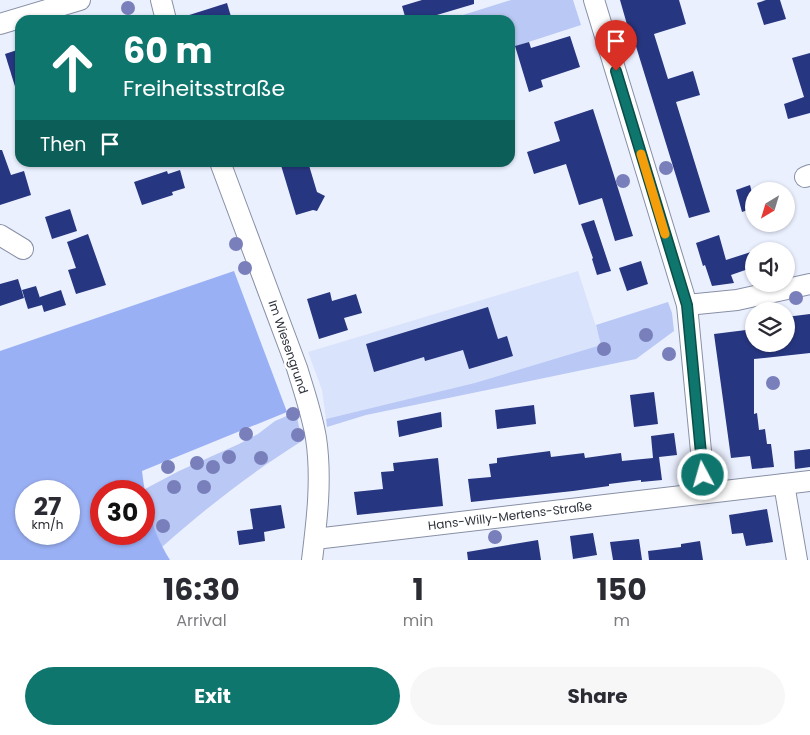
<!DOCTYPE html>
<html lang="en">
<head>
<meta charset="utf-8">
<style>
	:root { --surface:#fff; --page:#f7f7f7; --text:#2b2b33; --muted:#7c7c81; --accent:#0f766e }
	body { margin:0; font-family:Poppins,sans-serif; background:var(--page); color:var(--text); height:100vh; display:flex; flex-direction:column; font-size:19px; white-space:nowrap }
	* { box-sizing:border-box; margin:0 }
	p { font-size:16px; color:var(--muted) }
	.icon { flex:none; width:28px; height:28px; fill:none; stroke:currentColor; stroke-width:2; stroke-linecap:round; stroke-linejoin:round }
	.map { position:relative; height:560px; overflow:hidden }
	.panel { display:flex; flex-direction:column; background:var(--surface); flex:1 }
	.panel>* { flex:none }
	.top-card { position:absolute; left:15px; top:15px; width:500px; height:152px; border-radius:15px; box-shadow:0 1px 4px #0004; background:#0f766e; color:#fff; overflow:hidden }
	.needle { width:32px; rotate:218deg }
	.fabs { position:absolute; left:745px; top:182px; display:grid; gap:10px }
	.fabs a { display:grid; place-items:center; width:50px; height:50px; border-radius:50%; background:var(--surface); box-shadow:0 1px 4px #0004; font-size:25px }
	.speed { position:absolute; left:15px; top:480px; display:flex; gap:10px; font-size:25px; font-weight:700; text-align:center }
	.speed>* { display:grid; place-content:center; width:65px; height:65px; border-radius:50%; background:var(--surface); box-shadow:0 1px 4px #0004; line-height:1 }
	.speed small { font-size:12px; font-weight:400 }
	.speed .limit { border:8px solid #d22; background:#fff; color:#111 }
	.pin { position:absolute; display:grid; place-items:center; width:42px; height:42px; color:#fff; margin:-51px -21px; border-radius:50% 50% 50% 0; rotate:-45deg; box-shadow:0 0 5px #0007 }
	.pin .icon { rotate:45deg }
	.me { position:absolute; width:55px; margin:-28px; rotate:354deg; stroke-linejoin:round; filter:drop-shadow(0 0 4px #0008) }
	.turn { display:flex; align-items:center; gap:18px; height:105px; padding:0 25px; font-size:22px }
	.turn .icon { width:65px; height:65px; stroke-width:2.5 }
	.turn b { display:block; font-size:35px; line-height:42px }
	.then { display:flex; align-items:center; height:48px; padding:0 25px; background:#0003; gap:10px; font-size:19px }
	.eta { display:flex; justify-content:space-evenly; align-items:center; height:85px; text-align:center }
	.eta b { font-size:30px; font-weight:700; line-height:35px }
	.button { display:flex; gap:10px; margin-top:auto; padding:10px 25px }
	.button a { flex:1; height:58px; border-radius:30px; background:var(--accent); color:#fff; font-size:20px; font-weight:700; line-height:58px; text-align:center }
	.button a+a { background:var(--page); color:var(--text) }
	.map>svg:first-child { display:block }
	.built { fill:#dae3fc }
	.green { fill:#b9c8f4 }
	.forest { fill:#9ab0f4; fill-rule:evenodd }
	.building { fill:#273680 }
	.lines { fill:none; stroke-linecap:round; stroke-linejoin:round }
	.minor-casing { stroke:#8890a6; stroke-width:22 }
	.minor { stroke:#fff; stroke-width:20 }
	.tree { fill:#797fba }
	.route-casing { stroke:#0a4d48; stroke-width:12 }
	.route { stroke:#0f766e; stroke-width:9 }
	.slow { stroke:#f59e0b; stroke-width:9 }
	.labels { text-anchor:middle; stroke-width:5; stroke-linejoin:round; paint-order:stroke }
	.street-label { font-size:12px; fill:#2e323b; stroke:#fff }
</style>
</head>
<body>
<div class="map">
<svg width="810" height="560" viewBox="0 0 810 560">
	<rect width="100%" height="100%" fill="#ebf0ff"/>
	<path class="built" d="M 578,271 L 602,345 L 474,384 L 326,419 L 322,390 L 308,352 Z"/>
	<g class="green">
		<path d="M 511,0 L 573,0 L 581,25 L 510,48 L 510,20 L 447,20 Z"/>
		<path d="M 668,302 L 672,313 L 674,331 L 636,359 L 366,415 L 327,427 L 326,419 L 475,383 L 601,345 L 596,325 Z"/>
		<path d="M 296,412 L 302,441 C 252,472 206,508 162,547 L 151,522 L 145,489 L 179,471 L 239,444 L 258,434 L 275,421 Z"/>
	</g>
	<path class="forest" d="M 234,271 L 287,412 L 142,471 C 146,505 152,531 170,560 L 0,560 L 0,351 ZM 26,491 L 69,491 L 69,534 L 26,534 ZM 101,491 L 144,491 L 144,534 L 101,534 Z"/>
	<g class="building">
		<path d="M 422,0 L 474,0 L 474,4 L 420,20 L 406,20 L 402,6 Z"/>
		<path d="M 620,0 L 679,0 L 686,24 L 654,34 L 668,79 L 693,71 L 700,95 L 676,102 L 710,212 L 689,218 L 630,27 L 628,28 Z"/>
		<path d="M 766,0 L 780,0 L 786,19 L 764,25 L 757,3 Z"/>
		<path d="M 227,3 L 232,20 L 184,20 L 183,17 Z"/>
		<path d="M 570,36 L 580,67 L 541,80 L 543,87 L 529,92 L 515,46 L 529,42 L 531,48 Z"/>
		<path d="M 20,49 L 20,92 L 17,93 L 5,54 Z"/>
		<path d="M 810,53 L 810,113 L 788,119 L 784,104 L 804,97 L 792,58 Z"/>
		<path d="M 593,109 L 633,236 L 615,241 L 602,198 L 579,205 L 566,164 L 534,174 L 527,152 L 560,141 L 554,122 Z"/>
		<path d="M 0,150 L 2,150 L 11,175 L 24,171 L 31,195 L 0,205 Z"/>
		<path d="M 280,162 L 308,162 L 317,192 L 325,196 L 317,211 L 313,210 L 296,215 Z"/>
		<path d="M 180,170 L 185,188 L 172,192 L 173,195 L 142,205 L 134,182 L 167,171 L 168,174 Z"/>
		<path d="M 750,185 L 754,200 L 754,208 L 742,212 L 736,190 Z"/>
		<path d="M 70,209 L 77,231 L 52,239 L 45,217 Z"/>
		<path d="M 594,220 L 611,271 L 597,275 L 592,259 L 593,258 L 581,224 Z"/>
		<path d="M 88,234 L 106,285 L 76,294 L 68,270 L 76,268 L 67,242 Z"/>
		<path d="M 719,235 L 726,260 L 754,251 L 754,267 L 731,275 L 734,283 L 712,286 L 705,265 L 703,266 L 696,243 Z"/>
		<path d="M 641,261 L 648,284 L 627,291 L 619,268 Z"/>
		<path d="M 18,279 L 24,298 L 0,306 L 0,284 Z"/>
		<path d="M 36,286 L 40,298 L 40,297 L 61,290 L 66,305 L 44,312 L 42,305 L 28,309 L 22,290 Z"/>
		<path d="M 330,292 L 332,301 L 356,294 L 362,313 L 344,318 L 348,330 L 319,339 L 307,299 Z"/>
		<path d="M 488,307 L 498,339 L 507,336 L 513,356 L 469,369 L 463,350 L 425,361 L 424,357 L 374,372 L 366,344 Z"/>
		<path d="M 810,314 L 810,353 L 754,359 L 754,414 L 757,413 L 759,430 L 765,429 L 767,444 L 771,444 L 774,467 L 752,469 L 750,456 L 731,458 L 714,334 L 754,329 L 754,344 L 786,344 L 786,317 Z"/>
		<path d="M 654,392 L 658,424 L 634,427 L 630,395 Z"/>
		<path d="M 534,405 L 536,424 L 497,429 L 495,410 Z"/>
		<path d="M 441,412 L 442,427 L 399,437 L 397,421 Z"/>
		<path d="M 674,433 L 677,455 L 659,457 L 662,480 L 641,482 L 641,480 L 609,484 L 609,486 L 573,491 L 471,502 L 468,479 L 491,477 L 489,464 L 497,463 L 497,458 L 550,451 L 551,457 L 584,453 L 585,458 L 621,453 L 622,461 L 653,458 L 651,436 Z"/>
		<path d="M 810,449 L 810,467 L 795,469 L 794,451 Z"/>
		<path d="M 438,458 L 443,506 L 357,515 L 354,492 L 383,489 L 381,472 L 394,471 L 393,463 Z"/>
		<path d="M 281,505 L 285,528 L 264,532 L 265,541 L 239,545 L 237,531 L 253,529 L 250,509 Z"/>
		<path d="M 767,509 L 773,542 L 746,546 L 743,533 L 732,534 L 729,515 Z"/>
		<path d="M 593,533 L 597,555 L 573,559 L 570,536 Z"/>
		<path d="M 639,539 L 642,560 L 613,560 L 610,542 Z"/>
		<path d="M 538,540 L 541,560 L 468,560 L 467,552 Z"/>
		<path d="M 700,541 L 703,560 L 649,560 L 648,551 L 681,547 L 681,544 Z"/>
	</g>
	<g class="lines">
		<defs>
			<g id="minor">
				<path d="M 161,0 L 166,20"/>
				<path d="M 594,0 L 687,305 L 705,493"/>
				<path d="M 0,24 L 80,0"/>
				<path d="M 220,162 L 297,368 C 304,391 312,414 316,438 C 322,478 317,520 312,560"/>
				<path d="M 805,177 L 810,175"/>
				<path d="M 0,235 L 23,249"/>
				<path d="M 687,305 L 737,300 L 810,284"/>
				<path d="M 784,484 L 797,560"/>
				<path d="M 315,539 L 810,481"/>
			</g>
		</defs>
		<use href="#minor" class="minor-casing"/>
		<use href="#minor" class="minor"/>
	</g>
	<g class="tree">
		<circle cx="128" cy="8" r="7"/>
		<circle cx="666" cy="168" r="7"/>
		<circle cx="623" cy="181" r="7"/>
		<circle cx="236" cy="244" r="7"/>
		<circle cx="245" cy="268" r="7"/>
		<circle cx="796" cy="298" r="7"/>
		<circle cx="646" cy="335" r="7"/>
		<circle cx="604" cy="349" r="7"/>
		<circle cx="669" cy="354" r="7"/>
		<circle cx="773" cy="383" r="7"/>
		<circle cx="293" cy="414" r="7"/>
		<circle cx="246" cy="434" r="7"/>
		<circle cx="298" cy="435" r="7"/>
		<circle cx="229" cy="457" r="7"/>
		<circle cx="261" cy="458" r="7"/>
		<circle cx="197" cy="463" r="7"/>
		<circle cx="168" cy="467" r="7"/>
		<circle cx="213" cy="467" r="7"/>
		<circle cx="174" cy="487" r="7"/>
		<circle cx="204" cy="487" r="7"/>
		<circle cx="163" cy="526" r="7"/>
		<circle cx="495" cy="537" r="7"/>
	</g>
	<g class="lines">
		<defs>
			<path id="route" d="M 616,71 L 687,305 L 703,475"/>
		</defs>
		<use href="#route" class="route-casing"/>
		<use href="#route" class="route"/>
		<path class="slow" d="M 641,154 L 665,234"/>
	</g>
	<g class="labels">
		<g class="street-label">
			<text transform="translate(288 347) rotate(71)" y="4">Im Wiesengrund</text>
			<text transform="translate(510 516) rotate(-7)" y="4">Hans-Willy-Mertens-Straße</text>
		</g>
	</g>
</svg>
<div class="fabs">
<a><svg class="needle" viewBox="-14 -14 28 28"><path d="M0-13l5 13h-10z" fill="#e53935"/><path d="M0 13l5-13h-10z" fill="#7c7c81"/></svg></a>
<a><svg class="icon" aria-label="sound" viewBox="0 0 24 24"><path d="M4 9h4l5-4v14l-5-4H4zM17 9q2 3 0 6"/></svg></a>
<a><svg class="icon" aria-label="layers" viewBox="0 0 24 24"><path d="M12 4l9 5-9 5-9-5zM3 14l9 5 9-5"/></svg></a>
</div>
<div class="speed"><div>27<small>km/h</small></div><div class="limit">30</div></div>
<div class="pin" style="left:616px;top:71px;background:#d93025"><svg class="icon" aria-label="arrive" viewBox="0 0 24 24"><path d="M6 21V4h12l-3 4 3 4H6"/></svg></div>
<svg class="me" style="left:703px;top:475px" viewBox="-20 -20 40 40"><circle r="17" fill="#0f766e" stroke="#fff" stroke-width="3"/><path d="M0-11L8 9 0 5-8 9z" fill="#fff"/></svg>
<div class="top-card">
<div class="turn"><svg class="icon" aria-label="ahead" viewBox="0 0 24 24"><path d="M12 20V5M6 11l6-6 6 6"/></svg><div><b>60 m</b>Freiheitsstraße</div></div>
<div class="then">Then<svg class="icon" aria-label="arrive" viewBox="0 0 24 24"><path d="M6 21V4h12l-3 4 3 4H6"/></svg></div>
</div>
</div>
<section class="panel">
<div class="eta">
<div><b>16:30</b><p>Arrival</p></div>
<div><b>1</b><p>min</p></div>
<div><b>150</b><p>m</p></div>
</div>
<div class="button"><a>Exit</a><a>Share</a></div>
</section>
</body>
</html>
